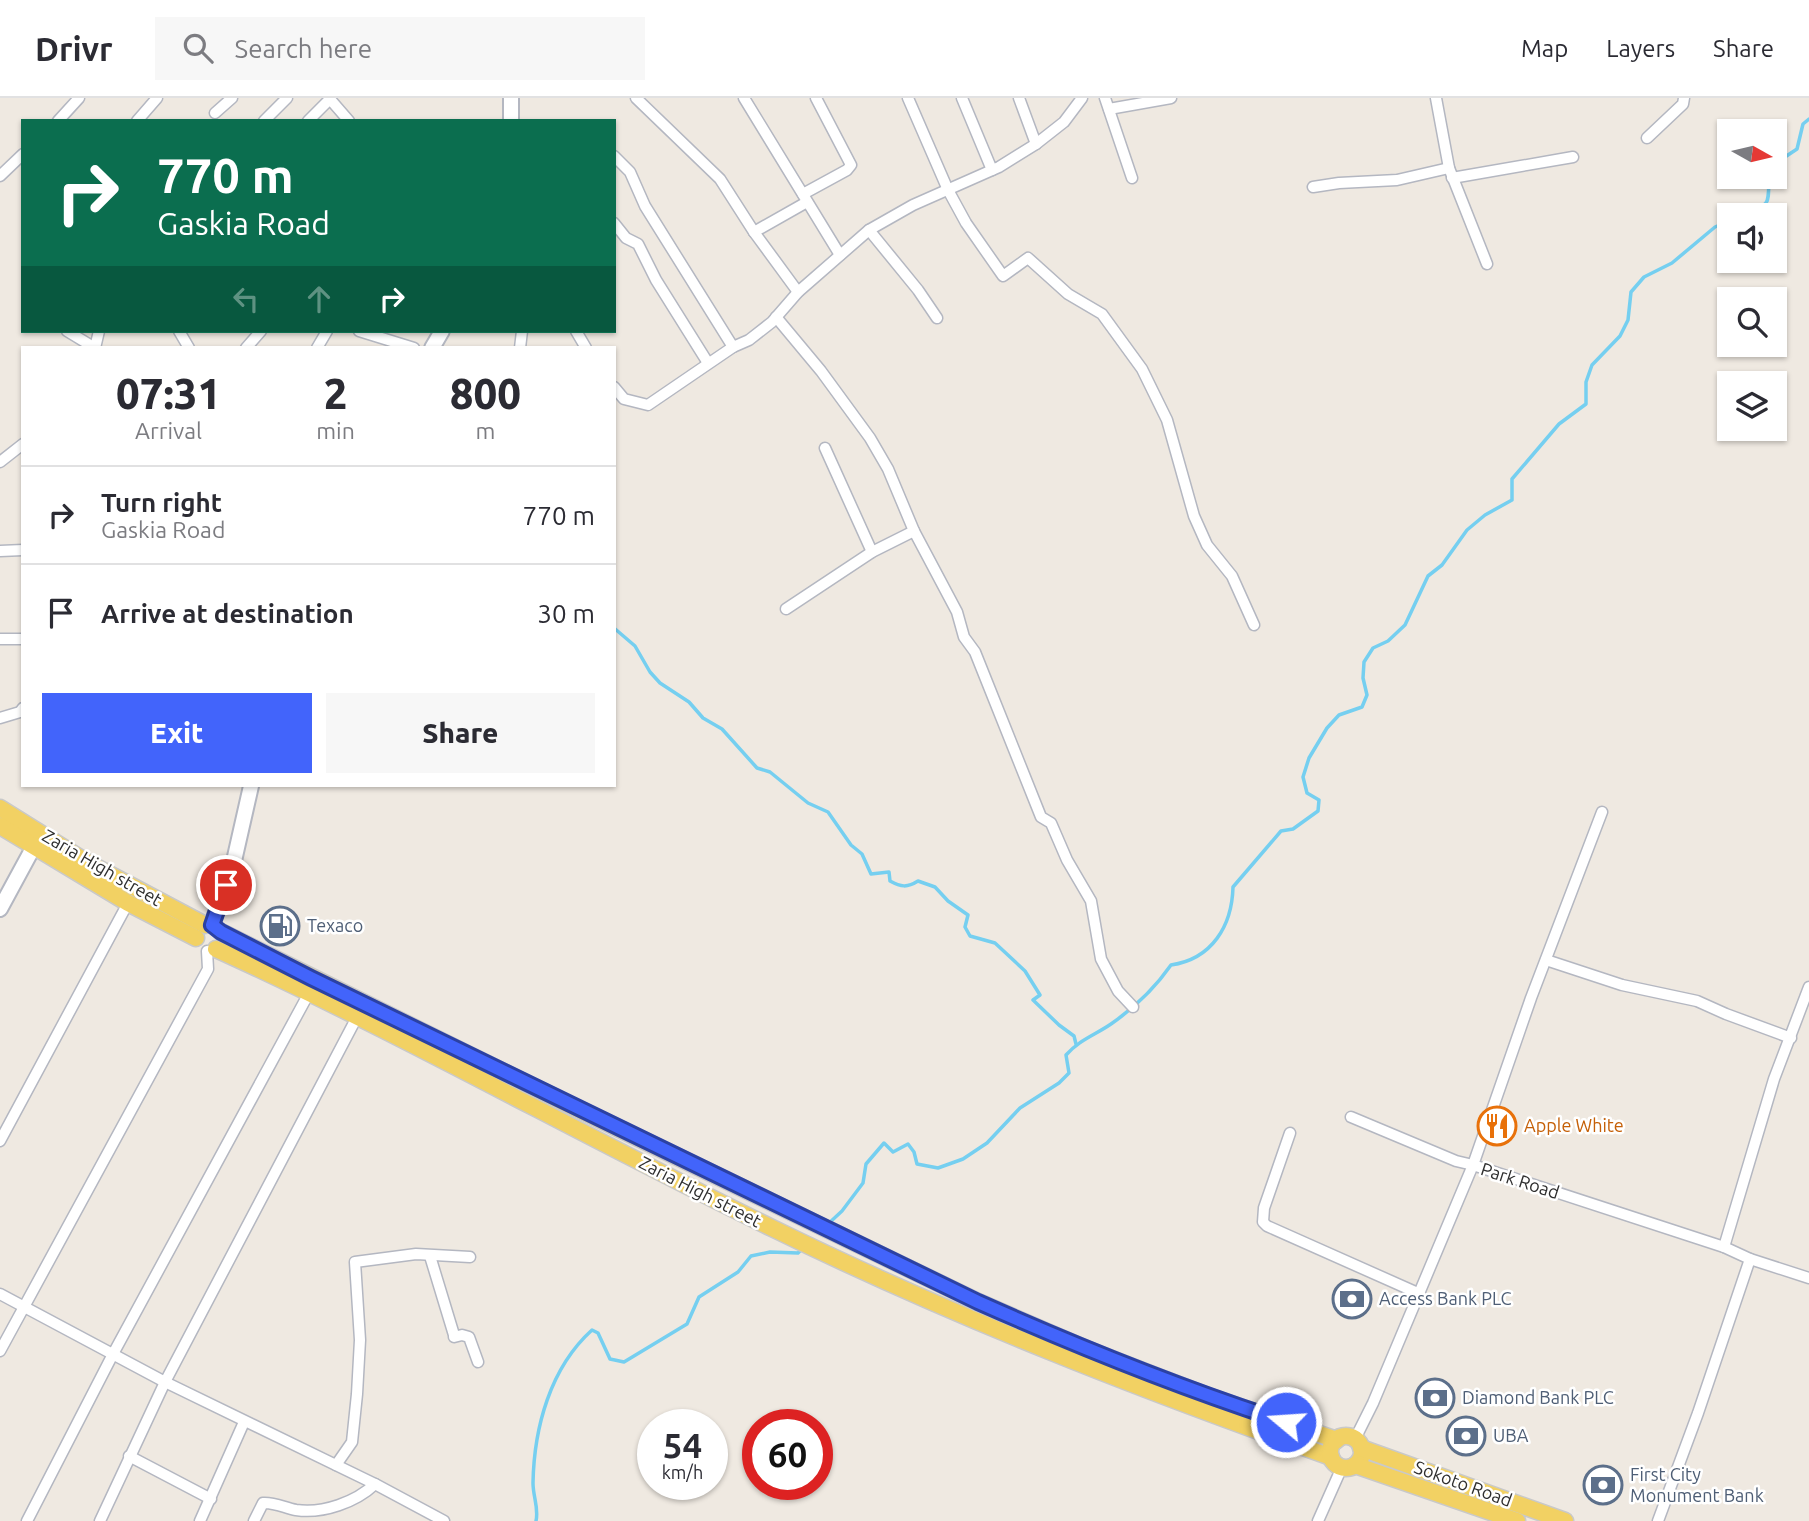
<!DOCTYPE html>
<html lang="en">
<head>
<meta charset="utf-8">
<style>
	:root { --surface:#fff; --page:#f7f7f7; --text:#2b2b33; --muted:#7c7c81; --line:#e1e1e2; --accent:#4264fb }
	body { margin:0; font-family:Ubuntu,sans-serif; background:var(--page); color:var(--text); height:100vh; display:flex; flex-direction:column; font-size:26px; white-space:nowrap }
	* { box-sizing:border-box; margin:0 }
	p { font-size:23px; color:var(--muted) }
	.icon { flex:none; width:38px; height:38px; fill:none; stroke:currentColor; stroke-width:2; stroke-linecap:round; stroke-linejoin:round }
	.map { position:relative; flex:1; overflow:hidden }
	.details { position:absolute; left:21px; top:248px; width:595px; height:441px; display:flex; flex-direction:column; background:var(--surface); border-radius:0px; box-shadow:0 2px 5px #0004 }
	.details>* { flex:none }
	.top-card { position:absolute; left:21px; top:21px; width:595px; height:214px; border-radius:0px; box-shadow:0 2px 5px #0004; background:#0b6e4f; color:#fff; overflow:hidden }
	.needle { width:46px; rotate:98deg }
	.fabs { position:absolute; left:1717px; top:21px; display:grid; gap:14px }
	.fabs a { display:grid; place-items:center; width:70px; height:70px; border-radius:0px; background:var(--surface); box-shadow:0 2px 5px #0004; font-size:35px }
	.speed { position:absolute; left:637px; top:1311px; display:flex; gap:14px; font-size:35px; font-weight:700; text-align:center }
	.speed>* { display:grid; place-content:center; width:91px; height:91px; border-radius:50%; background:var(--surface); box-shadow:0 2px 5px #0004; line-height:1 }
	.speed small { font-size:18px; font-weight:400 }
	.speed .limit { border:10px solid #d22; background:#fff; color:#111 }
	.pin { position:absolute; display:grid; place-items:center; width:60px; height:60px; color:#fff; margin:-30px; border:4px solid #fff; border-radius:50%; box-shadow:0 2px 7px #0007 }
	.me { position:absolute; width:77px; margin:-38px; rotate:288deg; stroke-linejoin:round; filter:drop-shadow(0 0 5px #0008) }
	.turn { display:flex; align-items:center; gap:24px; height:147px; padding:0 21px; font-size:32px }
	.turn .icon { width:91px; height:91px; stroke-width:2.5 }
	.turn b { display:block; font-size:49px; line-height:60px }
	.lanes { display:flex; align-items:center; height:66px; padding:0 21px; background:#0003; justify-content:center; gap:35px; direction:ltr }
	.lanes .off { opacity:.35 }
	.eta { display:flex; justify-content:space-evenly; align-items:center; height:119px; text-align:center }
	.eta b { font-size:42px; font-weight:800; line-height:49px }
	.cta { display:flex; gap:14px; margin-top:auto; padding:14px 21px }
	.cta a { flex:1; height:80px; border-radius:0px; background:var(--accent); color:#fff; font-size:28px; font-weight:800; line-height:80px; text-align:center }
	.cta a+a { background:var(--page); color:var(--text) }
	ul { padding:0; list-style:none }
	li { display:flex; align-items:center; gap:21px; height:98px; padding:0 21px; border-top:2px solid var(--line) }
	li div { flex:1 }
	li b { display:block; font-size:26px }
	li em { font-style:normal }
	header { display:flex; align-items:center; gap:42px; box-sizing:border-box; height:98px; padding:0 35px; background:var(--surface); border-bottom:2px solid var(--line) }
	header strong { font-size:33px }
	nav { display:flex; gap:38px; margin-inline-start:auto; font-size:24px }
	.search { width:490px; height:63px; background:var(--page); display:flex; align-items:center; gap:18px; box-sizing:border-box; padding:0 24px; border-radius:0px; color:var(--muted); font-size:26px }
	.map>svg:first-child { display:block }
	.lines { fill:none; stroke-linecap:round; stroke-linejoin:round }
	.stream { stroke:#75cff0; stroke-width:3.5 }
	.minor-casing { stroke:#b4b7c1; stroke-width:13 }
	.secondary-casing { stroke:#b4b7c1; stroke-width:18 }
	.primary-casing { stroke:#c9c9c9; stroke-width:19 }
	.minor { stroke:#fff; stroke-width:10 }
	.secondary { stroke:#fff; stroke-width:14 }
	.primary { stroke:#f2d163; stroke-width:16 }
	.route-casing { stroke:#2b41a3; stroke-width:18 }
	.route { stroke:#4264fb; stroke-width:12 }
	.labels { text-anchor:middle; stroke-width:5; stroke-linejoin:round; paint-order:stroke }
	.street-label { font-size:18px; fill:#2e2e2e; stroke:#fff }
	.service-label { font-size:18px; fill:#4e5e75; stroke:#fff; text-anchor:start }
	.food-label { font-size:18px; fill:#c56008; stroke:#fff; text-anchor:start }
</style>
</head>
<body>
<header>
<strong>Drivr</strong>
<div class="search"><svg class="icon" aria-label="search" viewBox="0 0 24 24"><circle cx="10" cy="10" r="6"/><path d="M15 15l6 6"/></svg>Search here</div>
<nav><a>Map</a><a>Layers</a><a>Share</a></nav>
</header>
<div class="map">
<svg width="1809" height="1423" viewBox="0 0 1809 1423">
	<rect width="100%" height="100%" fill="#efe9e1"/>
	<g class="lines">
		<g class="stream">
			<path d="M 1774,71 L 1782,61 L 1797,51 L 1803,26 L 1809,21"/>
			<path d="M 1743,117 C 1771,105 1768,109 1769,79"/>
			<path d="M 614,530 L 635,548 L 650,574 L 660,585 L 689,604 L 703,620 L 722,631 L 757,670 L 770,674 L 808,705 L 828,714 L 851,747 L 862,756 L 871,776 L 889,774 L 890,783 C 901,789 907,790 918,783 L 935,789 L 948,803 L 968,817 L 965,829 L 970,838 L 995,845 L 1025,873 L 1040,897 L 1033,902 L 1059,927 L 1074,938 L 1076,946"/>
			<path d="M 828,1126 L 842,1113 L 863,1085 L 866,1066 L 884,1045 L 893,1054 L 908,1046 L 914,1054 L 917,1066 L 938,1070 L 963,1061 L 987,1045 L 1020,1010 L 1059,985 L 1069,975 L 1066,957 C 1079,942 1095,937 1111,926 C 1134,910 1155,890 1171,867 C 1212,861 1232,828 1233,789 L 1281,733 L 1293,731 L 1318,713 L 1319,702 L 1307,695 L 1303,679 L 1309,660 L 1327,630 L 1339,617 L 1362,609 L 1367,597 L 1363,580 L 1364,564 L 1373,550 L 1388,543 L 1405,527 L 1428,478 L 1442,467 L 1467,432 L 1485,417 L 1512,402 L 1512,381 L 1559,326 L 1586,306 L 1586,284 L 1592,267 L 1620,238 L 1628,222 L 1631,194 L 1644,179 L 1672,165 L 1715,129 L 1729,123"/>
			<path d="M 536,1423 C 539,1410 533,1399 533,1385 C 534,1330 550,1270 592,1232 L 598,1235 L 610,1261 L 624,1264 L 687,1226 L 699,1199 L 738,1174 L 751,1158 L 770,1154 L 798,1155 L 802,1151"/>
		</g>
		<defs>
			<g id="minor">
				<path d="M 329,0 L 349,23"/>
				<path d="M 636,0 L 720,81 L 754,134 L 798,194"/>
				<path d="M 744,0 L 840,157"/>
				<path d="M 908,0 L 948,92 L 966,125 L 1003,178 L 1028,160 L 1068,196 L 1102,216 L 1142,271 L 1167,322 L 1194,418 L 1207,447 L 1232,478 L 1254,527"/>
				<path d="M 962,0 L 992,72"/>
				<path d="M 1019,0 L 1036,46"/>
				<path d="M 1105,0 L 1132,80"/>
				<path d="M 1436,0 L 1449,70 L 1487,166"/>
				<path d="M 1109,11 L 1171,0"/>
				<path d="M 215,15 L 232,0"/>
				<path d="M 58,23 L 79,0"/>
				<path d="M 137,23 L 157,0"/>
				<path d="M 264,23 L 287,0"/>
				<path d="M 308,23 L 330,1"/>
				<path d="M 1647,40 L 1683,6 L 1684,0"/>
				<path d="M 614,58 L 630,74 L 645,108 L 733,249"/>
				<path d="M 0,78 L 23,56"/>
				<path d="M 1452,80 L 1573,59"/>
				<path d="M 1313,89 L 1339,85 L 1397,82 L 1449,70"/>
				<path d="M 803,96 L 847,72 L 851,67 L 816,0"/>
				<path d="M 614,125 L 626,140 L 638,146 L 656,182 L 708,265"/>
				<path d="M 869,132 L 918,192 L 937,220"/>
				<path d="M 754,134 L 807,104"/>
				<path d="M 776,219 L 821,273 L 870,340 L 888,371 L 914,433 L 957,514 L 964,539 L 975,554 L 1041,719 L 1051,725 L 1067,762 L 1091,803 L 1101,861 L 1118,893 L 1133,909"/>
				<path d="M 67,233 L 95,250"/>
				<path d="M 179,233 L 189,250"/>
				<path d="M 359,233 L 414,250"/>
				<path d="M 576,233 L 586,250"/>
				<path d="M 95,250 L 99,233"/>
				<path d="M 246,250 L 261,233"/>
				<path d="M 317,250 L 327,233"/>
				<path d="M 520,250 L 522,233"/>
				<path d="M 614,289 L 624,301 L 648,307 L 733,249 L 749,242 L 772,224 L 798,194 L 869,132 L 913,107 L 999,69 L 1036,46 L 1064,24 L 1082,0"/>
				<path d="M 825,350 L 872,454"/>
				<path d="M 0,364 L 23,346"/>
				<path d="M 0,453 L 23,452"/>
				<path d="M 786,511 L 872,454 L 914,433"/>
				<path d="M 0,541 L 23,541"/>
				<path d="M 0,620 L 20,614 L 23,610"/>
				<path d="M 1546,862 L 1622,887 L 1697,903 L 1726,916 L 1791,940"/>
				<path d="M 1351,1019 L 1456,1063 L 1473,1067 L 1724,1149 L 1750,1161 L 1809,1180"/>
				<path d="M 1290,1035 L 1264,1110 L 1263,1124 L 1267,1128 L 1420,1196"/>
				<path d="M 0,1043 L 128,805"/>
				<path d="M 1724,1149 L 1774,981 L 1809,889"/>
				<path d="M 430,1158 L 454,1237 L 454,1239 L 462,1237 L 469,1239 L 478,1264"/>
				<path d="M 0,1196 L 165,1284 L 375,1386 L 444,1423"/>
				<path d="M 0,1253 L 208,871 L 207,853"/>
				<path d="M 1355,1341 L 1373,1305 L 1473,1067 L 1531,900 L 1602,714"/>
				<path d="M 129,1358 L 211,1401"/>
				<path d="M 336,1367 L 352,1344 L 357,1296 L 360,1242 L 355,1164 L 416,1156 L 470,1159"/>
				<path d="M 27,1423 L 113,1256 L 309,895"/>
				<path d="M 100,1423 L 165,1284 L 357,919"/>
				<path d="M 200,1423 L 244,1324"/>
				<path d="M 254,1423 L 263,1405 C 274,1404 285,1410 296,1412 C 323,1416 356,1404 375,1386"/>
				<path d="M 1318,1423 L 1342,1369"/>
				<path d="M 1658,1423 L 1698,1315 L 1750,1161"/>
			</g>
			<g id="secondary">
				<path d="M 511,0 L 511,23"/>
				<path d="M 432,250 L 442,233"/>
				<path d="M 0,811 L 33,750"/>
				<path d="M 212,826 L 234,763 L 251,688"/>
			</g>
			<g id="primary">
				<path d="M 0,710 L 88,765 L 205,827"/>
				<path d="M 0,728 L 128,805 L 196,840"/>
				<path d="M 221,834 L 570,1007 L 978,1204 L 1086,1251 L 1210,1299 L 1337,1342"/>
				<path d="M 216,851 C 405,937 586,1040 772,1130 C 954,1219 1141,1292 1331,1359"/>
				<circle cx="1346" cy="1354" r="16"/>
				<path d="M 1361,1350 L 1565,1423"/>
				<path d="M 1355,1367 L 1517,1423"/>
			</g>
		</defs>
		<use href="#minor" class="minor-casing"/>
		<use href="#secondary" class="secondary-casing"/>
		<use href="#primary" class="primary-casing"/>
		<use href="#minor" class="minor"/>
		<use href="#secondary" class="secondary"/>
		<use href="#primary" class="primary"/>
	</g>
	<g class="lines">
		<defs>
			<path id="route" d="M 226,787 L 212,827 L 221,834 L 311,880 L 978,1204 C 1079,1249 1181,1290 1286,1324"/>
		</defs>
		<use href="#route" class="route-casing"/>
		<use href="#route" class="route"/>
	</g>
	<defs>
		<symbol id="fuel-ring" viewBox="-11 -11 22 22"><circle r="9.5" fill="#fff" stroke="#5c6f8a" stroke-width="1.5"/><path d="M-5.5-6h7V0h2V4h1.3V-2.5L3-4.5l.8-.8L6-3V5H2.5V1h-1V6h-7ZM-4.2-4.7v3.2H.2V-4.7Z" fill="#5c6f8a"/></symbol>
		<symbol id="restaurant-ring" viewBox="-11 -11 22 22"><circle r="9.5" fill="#fff" stroke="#e8710a" stroke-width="1.5"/><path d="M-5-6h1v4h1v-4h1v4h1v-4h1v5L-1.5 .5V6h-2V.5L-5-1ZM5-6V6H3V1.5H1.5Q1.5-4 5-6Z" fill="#e8710a"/></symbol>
		<symbol id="bank-ring" viewBox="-11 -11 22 22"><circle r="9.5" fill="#fff" stroke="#5c6f8a" stroke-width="1.5"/><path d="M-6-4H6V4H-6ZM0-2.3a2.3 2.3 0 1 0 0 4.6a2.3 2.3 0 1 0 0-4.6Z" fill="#5c6f8a"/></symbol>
	</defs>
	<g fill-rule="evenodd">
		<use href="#fuel-ring" x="258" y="806" width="44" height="44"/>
		<use href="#restaurant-ring" x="1475" y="1006" width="44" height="44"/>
		<use href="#bank-ring" x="1330" y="1179" width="44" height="44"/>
		<use href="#bank-ring" x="1413" y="1278" width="44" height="44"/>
		<use href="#bank-ring" x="1444" y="1316" width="44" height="44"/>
		<use href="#bank-ring" x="1581" y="1365" width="44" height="44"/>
	</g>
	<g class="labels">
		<g class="street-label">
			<text transform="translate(102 770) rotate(30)" y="6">Zaria High street</text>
			<text transform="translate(1520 1083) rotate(18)" y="6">Park Road</text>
			<text transform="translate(700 1094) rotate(27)" y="6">Zaria High street</text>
			<text transform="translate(1463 1386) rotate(20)" y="6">Sokoto Road</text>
		</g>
		<g class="service-label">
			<text x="307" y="834">Texaco</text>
			<text x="1379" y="1207">Access Bank PLC</text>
			<text x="1462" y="1306">Diamond Bank PLC</text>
			<text x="1493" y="1344">UBA</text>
			<text x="1630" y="1383">First City<tspan x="1630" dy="21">Monument Bank</tspan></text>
		</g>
		<g class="food-label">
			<text x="1524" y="1034">Apple White</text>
		</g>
	</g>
</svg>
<div class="fabs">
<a><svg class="needle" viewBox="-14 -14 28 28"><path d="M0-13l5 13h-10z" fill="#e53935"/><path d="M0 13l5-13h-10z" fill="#7c7c81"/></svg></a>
<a><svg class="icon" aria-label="sound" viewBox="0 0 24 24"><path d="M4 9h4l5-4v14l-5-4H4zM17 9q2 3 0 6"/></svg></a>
<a><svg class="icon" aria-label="search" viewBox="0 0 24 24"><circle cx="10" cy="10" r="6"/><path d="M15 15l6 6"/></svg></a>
<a><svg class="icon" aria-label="layers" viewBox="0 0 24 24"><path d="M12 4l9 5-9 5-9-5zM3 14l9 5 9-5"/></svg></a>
</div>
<div class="speed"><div>54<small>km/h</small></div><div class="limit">60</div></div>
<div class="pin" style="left:226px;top:787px;background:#d93025"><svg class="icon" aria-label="arrive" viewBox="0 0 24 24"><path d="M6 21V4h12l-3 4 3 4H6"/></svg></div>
<svg class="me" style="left:1286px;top:1324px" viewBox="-20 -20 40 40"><circle r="17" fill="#4264fb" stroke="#fff" stroke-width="3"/><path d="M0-11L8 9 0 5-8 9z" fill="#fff"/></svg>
<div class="top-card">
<div class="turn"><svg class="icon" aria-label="right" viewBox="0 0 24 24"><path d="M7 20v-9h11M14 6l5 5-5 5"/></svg><div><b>770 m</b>Gaskia Road</div></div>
<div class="lanes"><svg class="icon off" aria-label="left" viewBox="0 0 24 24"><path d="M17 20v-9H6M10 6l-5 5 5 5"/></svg><svg class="icon off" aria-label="ahead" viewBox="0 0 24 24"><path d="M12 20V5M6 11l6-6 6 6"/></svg><svg class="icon" aria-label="right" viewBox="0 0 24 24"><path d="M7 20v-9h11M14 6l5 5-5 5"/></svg></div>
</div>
<section class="details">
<div class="eta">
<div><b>07:31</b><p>Arrival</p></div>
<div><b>2</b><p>min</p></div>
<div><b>800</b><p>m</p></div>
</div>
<ul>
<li><svg class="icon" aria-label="right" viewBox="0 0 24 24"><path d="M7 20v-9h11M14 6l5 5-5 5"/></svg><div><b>Turn right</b><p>Gaskia Road</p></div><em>770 m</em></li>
<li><svg class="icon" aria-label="arrive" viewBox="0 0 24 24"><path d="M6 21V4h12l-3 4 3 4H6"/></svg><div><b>Arrive at destination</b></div><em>30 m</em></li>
</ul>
<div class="cta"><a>Exit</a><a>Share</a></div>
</section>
</div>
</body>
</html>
